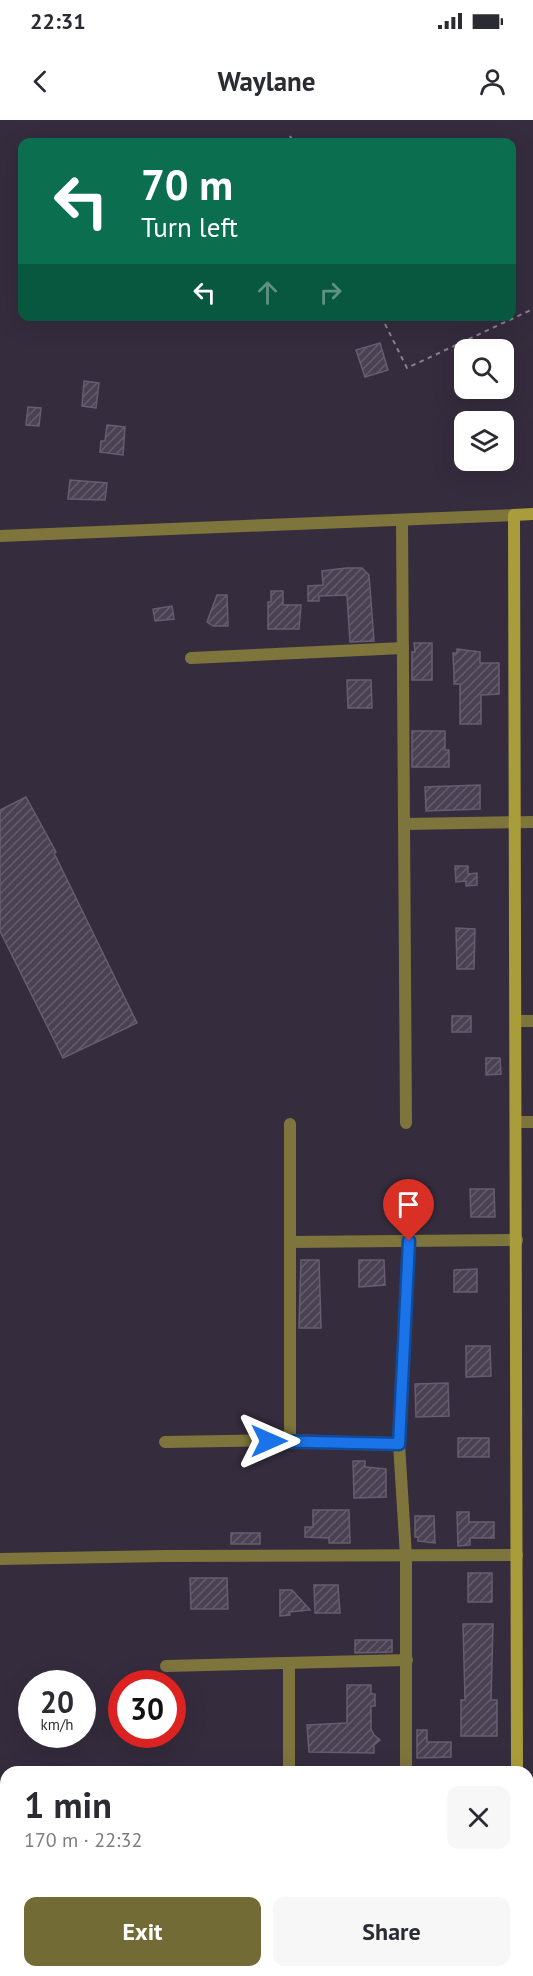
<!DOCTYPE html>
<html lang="en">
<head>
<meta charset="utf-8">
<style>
	:root { --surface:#fff; --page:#f7f7f7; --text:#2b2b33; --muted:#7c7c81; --accent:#736b36 }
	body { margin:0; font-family:"PT Sans",sans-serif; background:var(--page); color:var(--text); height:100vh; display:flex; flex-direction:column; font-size:22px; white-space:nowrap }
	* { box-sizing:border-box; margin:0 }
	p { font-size:20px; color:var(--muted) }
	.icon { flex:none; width:33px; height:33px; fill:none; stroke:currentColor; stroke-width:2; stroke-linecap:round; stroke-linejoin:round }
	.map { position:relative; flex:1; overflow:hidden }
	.side { position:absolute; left:0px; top:1646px; width:534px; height:212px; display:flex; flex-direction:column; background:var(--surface); border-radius:18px 18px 0 0; box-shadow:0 6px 24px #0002 }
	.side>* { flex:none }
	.top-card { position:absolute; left:18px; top:18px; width:498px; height:183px; border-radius:12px; box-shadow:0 6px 24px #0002; background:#0b6e4f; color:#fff; overflow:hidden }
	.buttons { position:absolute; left:454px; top:219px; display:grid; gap:12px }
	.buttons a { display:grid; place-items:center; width:60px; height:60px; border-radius:12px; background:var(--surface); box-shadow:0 6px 24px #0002; font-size:30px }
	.speed { position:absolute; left:18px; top:1550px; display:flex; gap:12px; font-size:30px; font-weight:700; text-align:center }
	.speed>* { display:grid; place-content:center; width:78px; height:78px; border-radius:50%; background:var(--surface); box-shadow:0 6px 24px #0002; line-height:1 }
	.speed small { font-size:15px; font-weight:400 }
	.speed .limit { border:9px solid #d22; background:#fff; color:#111 }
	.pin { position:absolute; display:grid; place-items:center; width:51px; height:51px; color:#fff; margin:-62px -26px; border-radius:50% 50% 50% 0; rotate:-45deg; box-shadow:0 0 6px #0007 }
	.pin .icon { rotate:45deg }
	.me { position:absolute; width:66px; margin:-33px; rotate:90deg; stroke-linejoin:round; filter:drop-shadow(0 0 4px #0008) }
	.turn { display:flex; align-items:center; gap:21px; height:126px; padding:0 24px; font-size:27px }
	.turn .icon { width:78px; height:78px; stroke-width:2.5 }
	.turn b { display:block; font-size:42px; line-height:51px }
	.lanes { display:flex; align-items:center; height:57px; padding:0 24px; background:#0003; justify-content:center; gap:30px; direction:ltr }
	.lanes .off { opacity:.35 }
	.round { display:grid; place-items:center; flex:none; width:63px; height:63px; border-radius:12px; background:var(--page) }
	.overview { display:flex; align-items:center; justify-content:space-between; height:102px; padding:0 24px }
	h1 { font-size:36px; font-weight:700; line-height:45px }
	.cta { display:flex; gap:12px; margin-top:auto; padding:12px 24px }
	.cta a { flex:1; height:69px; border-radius:12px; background:var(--accent); color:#fff; font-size:24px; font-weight:700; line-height:69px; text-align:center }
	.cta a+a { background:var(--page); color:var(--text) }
	.status { display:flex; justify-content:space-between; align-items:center; height:42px; padding:0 30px; background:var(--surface); direction:ltr }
	.status svg { height:16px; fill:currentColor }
	header { display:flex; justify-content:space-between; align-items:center; height:78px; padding:0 24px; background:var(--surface); font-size:27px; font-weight:700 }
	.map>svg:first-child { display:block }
	.building { fill:url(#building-hatch); stroke:#675d70; stroke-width:1.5 }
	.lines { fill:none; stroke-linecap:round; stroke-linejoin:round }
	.path { stroke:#898190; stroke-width:2; stroke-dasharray:4.5 4.5; stroke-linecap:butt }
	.street { stroke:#7d753c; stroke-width:12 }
	.secondary { stroke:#a99c3a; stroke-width:12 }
	.route-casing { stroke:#114b97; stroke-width:15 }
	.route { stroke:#1a73e8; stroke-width:10 }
</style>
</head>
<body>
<div class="status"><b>22:31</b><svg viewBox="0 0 49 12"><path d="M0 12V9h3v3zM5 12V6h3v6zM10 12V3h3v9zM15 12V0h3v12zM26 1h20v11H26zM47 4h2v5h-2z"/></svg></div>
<header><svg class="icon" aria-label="back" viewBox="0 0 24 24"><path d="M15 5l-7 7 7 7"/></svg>Waylane<svg class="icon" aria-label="person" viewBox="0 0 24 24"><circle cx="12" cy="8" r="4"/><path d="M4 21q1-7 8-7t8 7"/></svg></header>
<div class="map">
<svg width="533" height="1856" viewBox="0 0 533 1856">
	<defs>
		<pattern id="building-hatch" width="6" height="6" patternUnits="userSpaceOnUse" patternTransform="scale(1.5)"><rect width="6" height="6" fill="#4a4153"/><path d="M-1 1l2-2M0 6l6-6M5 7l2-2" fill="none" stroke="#655d6c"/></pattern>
	</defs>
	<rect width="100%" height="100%" fill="#352c3d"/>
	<g class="building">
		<path d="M 380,223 L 388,250 L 365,257 L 356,230 Z"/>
		<path d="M 84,261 L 99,263 L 96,288 L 82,286 Z"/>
		<path d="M 28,287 L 41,288 L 39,306 L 26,305 Z"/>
		<path d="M 107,305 L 125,307 L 123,335 L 100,332 L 101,321 L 105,321 Z"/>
		<path d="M 70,360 L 107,363 L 105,380 L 68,379 Z"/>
		<path d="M 346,448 L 362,448 L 369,455 L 374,521 L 350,522 L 347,475 L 319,476 L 319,481 L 308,481 L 308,466 L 323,465 L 322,451 Z"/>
		<path d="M 271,471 L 283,471 L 283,485 L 301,485 L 299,509 L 268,509 L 268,482 L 271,482 Z"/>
		<path d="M 217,475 L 227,475 L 228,506 L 213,506 L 207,502 Z"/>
		<path d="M 172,486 L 174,499 L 155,501 L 153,489 Z"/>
		<path d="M 414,523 L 432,523 L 432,560 L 412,560 L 412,532 L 415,532 Z"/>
		<path d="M 457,529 L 480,532 L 480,543 L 499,543 L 499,574 L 481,575 L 481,604 L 460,604 L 460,564 L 454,564 L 454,555 L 453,533 L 457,533 Z"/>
		<path d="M 347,560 L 371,560 L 372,588 L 348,588 Z"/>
		<path d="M 412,611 L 445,611 L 445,630 L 449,630 L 449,647 L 412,647 Z"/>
		<path d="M 480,665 L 480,689 L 426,691 L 425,667 Z"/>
		<path d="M 26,677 L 56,732 L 54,733 L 137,903 L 63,938 L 0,811 L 0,690 Z"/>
		<path d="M 455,746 L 468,746 L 468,754 L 477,753 L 477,765 L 466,766 L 466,761 L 456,762 Z"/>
		<path d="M 456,808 L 475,809 L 474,849 L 457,849 Z"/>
		<rect x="452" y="896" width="19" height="16"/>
		<path d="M 486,938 L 500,938 L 501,954 L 486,955 Z"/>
		<path d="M 470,1069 L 494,1069 L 495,1097 L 471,1097 Z"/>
		<path d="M 301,1140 L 319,1140 L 321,1208 L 299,1208 Z"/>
		<path d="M 359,1140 L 384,1140 L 385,1165 L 359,1167 Z"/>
		<path d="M 477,1149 L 477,1172 L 454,1172 L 454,1150 Z"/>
		<path d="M 466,1226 L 490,1226 L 491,1256 L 466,1257 Z"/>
		<path d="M 448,1263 L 449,1296 L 416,1297 L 415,1264 Z"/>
		<rect x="458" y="1318" width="31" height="19"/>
		<path d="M 353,1341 L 365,1341 L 365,1347 L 386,1349 L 386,1377 L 354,1378 Z"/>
		<path d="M 313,1390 L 349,1390 L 350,1423 L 329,1423 L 329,1418 L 305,1417 L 305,1407 L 313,1407 Z"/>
		<path d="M 457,1392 L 469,1392 L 469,1402 L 494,1402 L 494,1418 L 470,1418 L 470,1425 L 458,1426 Z"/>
		<path d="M 415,1396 L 434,1396 L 435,1423 L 418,1421 L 418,1417 L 415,1417 Z"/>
		<rect x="231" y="1413" width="29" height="11"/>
		<rect x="468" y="1453" width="24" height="29"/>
		<path d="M 190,1458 L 227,1458 L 228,1489 L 191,1489 Z"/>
		<path d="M 314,1465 L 338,1465 L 340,1493 L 315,1493 Z"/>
		<path d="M 280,1470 L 292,1470 L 310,1490 L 289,1492 L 290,1495 L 280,1496 Z"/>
		<path d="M 463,1504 L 493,1504 L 491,1580 L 497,1580 L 497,1616 L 461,1616 L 461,1580 L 465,1580 Z"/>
		<path d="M 355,1520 L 392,1520 L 392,1532 L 355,1533 Z"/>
		<path d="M 347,1565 L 371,1565 L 371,1574 L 375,1574 L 375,1586 L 371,1586 L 371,1609 L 374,1615 L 380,1620 L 374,1625 L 374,1633 L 309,1632 L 307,1605 L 347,1603 Z"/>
		<path d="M 417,1610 L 427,1610 L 427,1622 L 451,1622 L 451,1637 L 417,1638 Z"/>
	</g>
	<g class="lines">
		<g class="path">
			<path d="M 290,16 L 293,22"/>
			<path d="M 381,196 L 407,248 L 533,189"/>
		</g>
		<g class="street">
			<path d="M 402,401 L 406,1003"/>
			<path d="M 0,416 L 514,395"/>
			<path d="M 191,538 L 403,528"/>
			<path d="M 404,704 L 533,702"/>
			<path d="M 517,901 L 533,901"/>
			<path d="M 517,1002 L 533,1002"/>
			<path d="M 290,1122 L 517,1120"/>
			<path d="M 290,1320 L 290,1004"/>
			<path d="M 165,1322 L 290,1320 L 399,1324"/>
			<path d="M 0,1439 L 165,1436 L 517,1435"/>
			<path d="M 166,1546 L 407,1540"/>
			<path d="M 289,1652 L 289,1543"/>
			<path d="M 406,1652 L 406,1436 L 399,1324 L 409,1121"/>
			<path d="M 528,1712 L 533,1714"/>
			<path d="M 289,1851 L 289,1856"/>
		</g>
		<g class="secondary">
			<path d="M 517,1652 L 514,395 L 533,394"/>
			<path d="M 517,1851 L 517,1856"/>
		</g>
	</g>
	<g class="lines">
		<defs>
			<path id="route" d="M 269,1321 L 399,1324 L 409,1121"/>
		</defs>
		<use href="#route" class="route-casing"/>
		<use href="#route" class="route"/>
	</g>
</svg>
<div class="buttons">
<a><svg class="icon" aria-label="search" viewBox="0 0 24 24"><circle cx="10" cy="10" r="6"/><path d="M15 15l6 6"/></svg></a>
<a><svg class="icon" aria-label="layers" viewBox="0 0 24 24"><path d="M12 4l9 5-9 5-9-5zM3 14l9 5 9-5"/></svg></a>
</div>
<div class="speed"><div>20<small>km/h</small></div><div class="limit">30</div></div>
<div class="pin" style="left:409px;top:1121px;background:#d93025"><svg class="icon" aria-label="arrive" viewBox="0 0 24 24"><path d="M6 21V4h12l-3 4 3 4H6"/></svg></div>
<svg class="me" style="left:269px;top:1321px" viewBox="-20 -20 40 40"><path d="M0-17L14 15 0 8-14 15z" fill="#1a73e8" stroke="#fff" stroke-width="4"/></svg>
<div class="top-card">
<div class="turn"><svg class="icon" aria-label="left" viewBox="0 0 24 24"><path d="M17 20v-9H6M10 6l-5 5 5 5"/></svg><div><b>70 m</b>Turn left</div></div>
<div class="lanes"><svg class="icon" aria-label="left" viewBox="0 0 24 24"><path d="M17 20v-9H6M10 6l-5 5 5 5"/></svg><svg class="icon off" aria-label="ahead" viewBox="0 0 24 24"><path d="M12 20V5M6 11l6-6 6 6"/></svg><svg class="icon off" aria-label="right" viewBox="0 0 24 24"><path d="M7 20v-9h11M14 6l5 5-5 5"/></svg></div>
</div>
<section class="side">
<div class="overview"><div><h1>1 min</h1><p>170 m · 22:32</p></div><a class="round"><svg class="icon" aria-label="close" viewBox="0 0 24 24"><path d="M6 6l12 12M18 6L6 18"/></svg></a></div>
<div class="cta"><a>Exit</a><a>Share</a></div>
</section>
</div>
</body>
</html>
